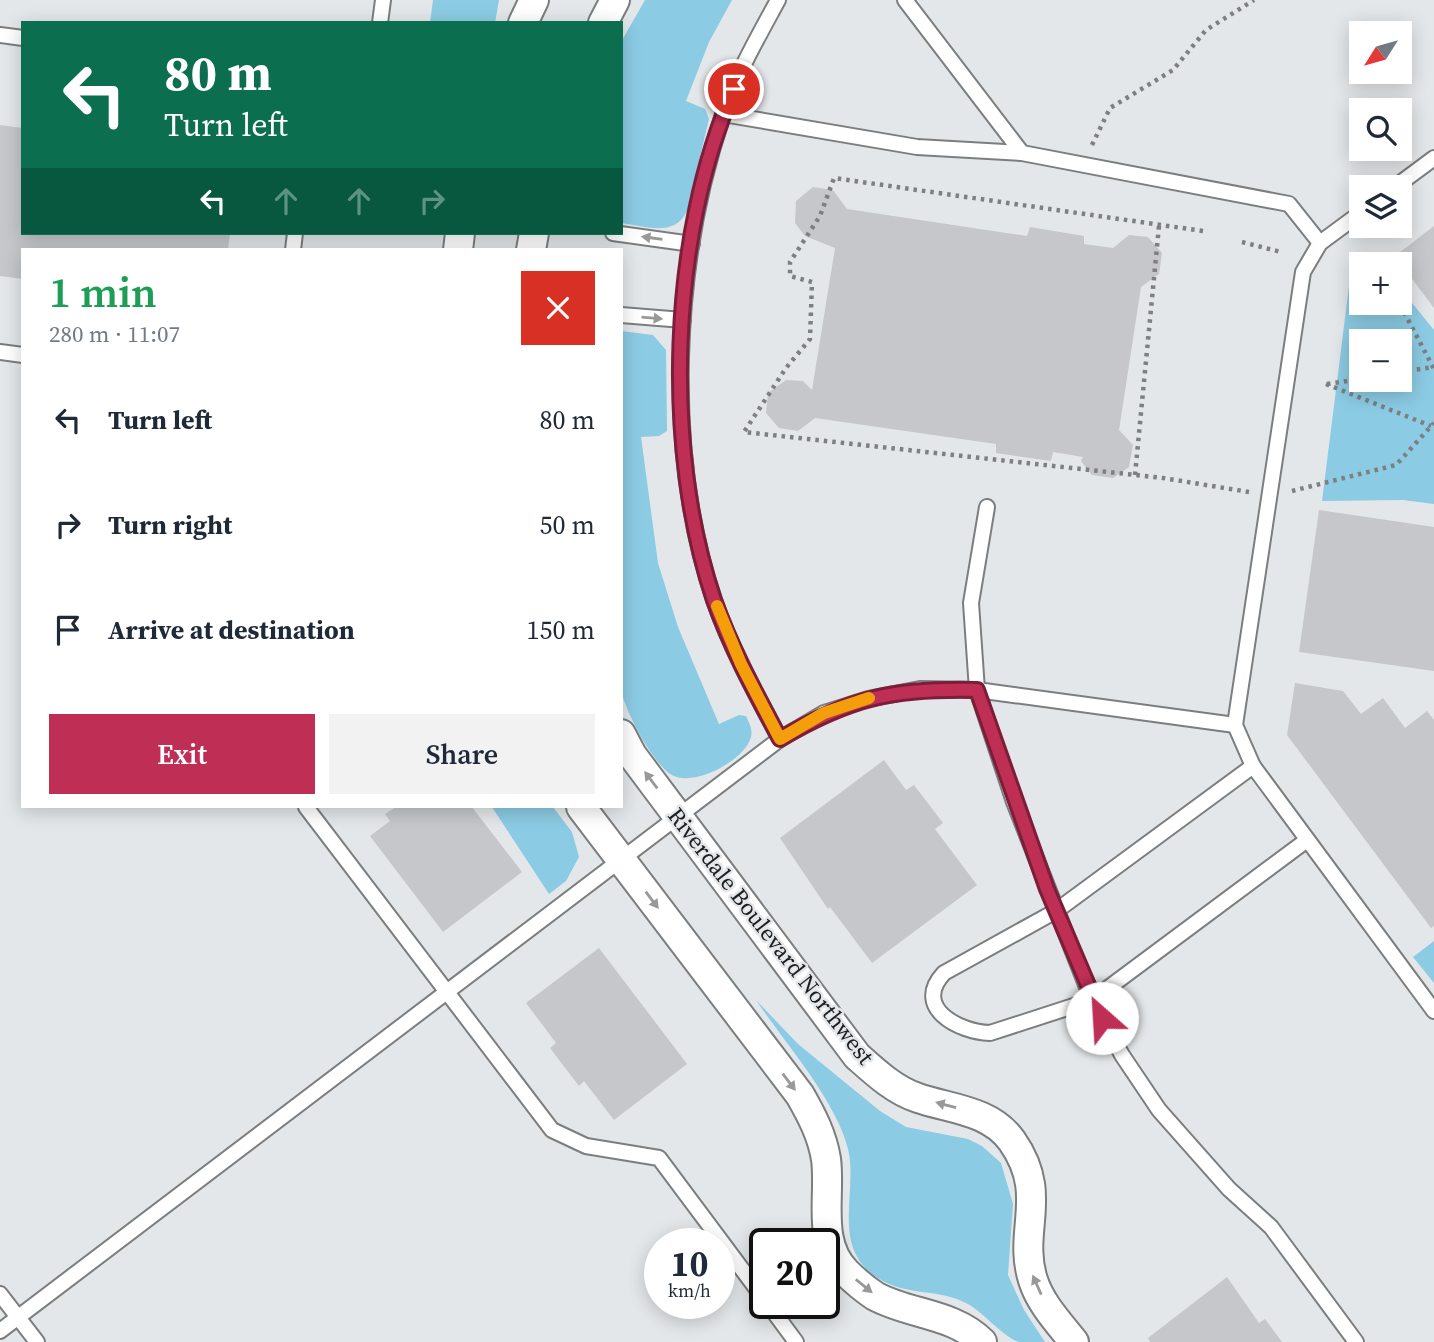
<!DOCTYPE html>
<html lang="en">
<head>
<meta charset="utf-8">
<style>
	:root { --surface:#fff; --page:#f2f2f3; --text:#1f2937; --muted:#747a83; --accent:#be2e55 }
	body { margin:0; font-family:"Source Serif 4",serif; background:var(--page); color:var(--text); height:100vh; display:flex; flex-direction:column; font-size:26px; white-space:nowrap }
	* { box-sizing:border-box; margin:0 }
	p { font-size:23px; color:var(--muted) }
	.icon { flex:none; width:38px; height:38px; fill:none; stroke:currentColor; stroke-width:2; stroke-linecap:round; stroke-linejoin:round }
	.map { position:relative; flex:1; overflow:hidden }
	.side { position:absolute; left:21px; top:248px; width:602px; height:560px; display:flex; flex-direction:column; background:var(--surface); border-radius:0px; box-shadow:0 4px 18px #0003 }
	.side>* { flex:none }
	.top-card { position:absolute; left:21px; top:21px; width:602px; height:214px; border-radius:0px; box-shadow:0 4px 18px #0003; background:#0b6e4f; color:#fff; overflow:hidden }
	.needle { width:46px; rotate:233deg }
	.fabs { position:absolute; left:1349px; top:21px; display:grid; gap:14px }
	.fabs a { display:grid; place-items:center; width:63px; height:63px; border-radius:0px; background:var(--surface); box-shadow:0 4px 18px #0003; font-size:35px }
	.speed { position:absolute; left:644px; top:1228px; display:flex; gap:14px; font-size:35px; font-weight:700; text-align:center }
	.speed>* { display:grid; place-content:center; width:91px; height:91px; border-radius:50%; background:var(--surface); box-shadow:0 4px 18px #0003; line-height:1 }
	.speed small { font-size:18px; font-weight:400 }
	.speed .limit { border:4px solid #111; border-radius:10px; background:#fff; color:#111 }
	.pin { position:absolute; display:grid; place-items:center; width:60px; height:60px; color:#fff; margin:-30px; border:4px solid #fff; border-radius:50%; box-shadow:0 2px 7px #0007 }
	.me { position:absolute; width:77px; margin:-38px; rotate:334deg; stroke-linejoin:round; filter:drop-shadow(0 0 5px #0008) }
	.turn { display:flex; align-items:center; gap:24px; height:147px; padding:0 28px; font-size:32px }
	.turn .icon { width:91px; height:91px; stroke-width:2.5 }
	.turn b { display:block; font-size:49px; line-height:60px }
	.lanes { display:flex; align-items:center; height:66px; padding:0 28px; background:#0003; justify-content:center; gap:35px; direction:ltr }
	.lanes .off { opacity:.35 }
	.round { display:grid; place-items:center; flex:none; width:74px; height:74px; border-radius:0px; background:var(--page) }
	.head { display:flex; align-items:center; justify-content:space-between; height:119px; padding:0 28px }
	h1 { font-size:42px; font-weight:600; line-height:52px; color:#1e9e55 }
	.action { display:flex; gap:14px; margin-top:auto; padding:14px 28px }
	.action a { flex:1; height:80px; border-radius:0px; background:var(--accent); color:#fff; font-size:28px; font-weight:600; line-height:80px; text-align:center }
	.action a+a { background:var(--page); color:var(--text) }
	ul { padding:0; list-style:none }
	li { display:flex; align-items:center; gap:21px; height:105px; padding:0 28px }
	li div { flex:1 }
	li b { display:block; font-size:26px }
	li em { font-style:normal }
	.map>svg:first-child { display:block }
	.green { fill:#8bcbe4; fill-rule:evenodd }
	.building { fill:#c5c7ca }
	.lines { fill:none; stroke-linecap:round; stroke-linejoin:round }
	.service-casing { stroke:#7b7e7f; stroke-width:18 }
	.minor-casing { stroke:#7b7e7f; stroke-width:32 }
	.path { stroke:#7d7f80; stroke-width:4.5; stroke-dasharray:3.5 5; stroke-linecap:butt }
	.service { stroke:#fff; stroke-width:14 }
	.minor { stroke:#fff; stroke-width:28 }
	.oneway { fill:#99999a }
	.route-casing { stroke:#7c1e37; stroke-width:18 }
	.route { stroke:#be2e55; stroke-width:12 }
	.slow { stroke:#f59e0b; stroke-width:12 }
	.labels { text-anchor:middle; stroke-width:5; stroke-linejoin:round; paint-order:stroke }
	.street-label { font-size:23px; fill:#1c1d1e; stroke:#e4e7e9 }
</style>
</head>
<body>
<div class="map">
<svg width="1434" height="1342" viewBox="0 0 1434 1342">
	<rect width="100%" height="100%" fill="#e4e7e9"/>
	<g class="green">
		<path d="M 433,0 L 499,0 L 495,23 L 430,23 Z"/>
		<path d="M 645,0 L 732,0 L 709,42 L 686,101 L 705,109 L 709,119 L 687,211 C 674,238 646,226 621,223 L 621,42 Z"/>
		<path d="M 1361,268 L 1362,303 L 1400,303 L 1400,288 L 1434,330 L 1434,504 L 1403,500 L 1322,501 L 1351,270 ZM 1400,341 L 1400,380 L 1362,380 L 1362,341 Z"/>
		<path d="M 621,331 L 653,335 L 666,350 L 667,431 L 659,436 L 641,437 L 658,563 L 678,627 L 719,724 L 739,715 L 746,716 C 749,723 753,729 751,737 C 745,760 693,789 670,774 C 651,760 627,714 621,691 Z"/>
		<path d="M 492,807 L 553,807 L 572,832 L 579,857 L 566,881 L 549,894 Z"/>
		<path d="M 1434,941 L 1434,983 L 1413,957 Z"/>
		<path d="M 756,1000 L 798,1044 L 880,1111 L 906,1127 L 968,1139 L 982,1146 L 1001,1163 L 1013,1204 L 1008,1275 L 1024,1310 L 1045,1342 C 1038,1342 1026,1342 1019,1342 C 1003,1337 983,1312 968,1304 C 937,1287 903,1298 872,1274 C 832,1242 858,1190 848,1149 C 836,1100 784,1042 756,1000 Z"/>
	</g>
	<g class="building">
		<path d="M 0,125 L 23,128 L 23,233 L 230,233 L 228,250 L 23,250 L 23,279 L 0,276 Z"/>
		<path d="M 813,187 L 833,190 L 847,209 L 1027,236 L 1030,227 L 1084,236 L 1084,244 L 1113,248 L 1129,235 L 1148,237 L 1162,253 L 1159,274 L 1141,287 L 1119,430 L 1133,445 L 1129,467 L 1113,478 L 1092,475 L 1081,461 L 1083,457 L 1053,452 L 1051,461 L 996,453 L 996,444 L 815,418 L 798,431 L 779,428 L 766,413 L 768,393 L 786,380 L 803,381 L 812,390 L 835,248 L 805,236 L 795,223 L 796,201 Z"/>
		<path d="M 1434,226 L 1434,308 L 1395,256 Z"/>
		<path d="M 1319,510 L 1434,527 L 1434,671 L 1299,652 Z"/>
		<path d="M 1295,683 L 1343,691 L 1361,714 L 1383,698 L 1405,728 L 1427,711 L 1434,720 L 1434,926 L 1431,928 L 1287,735 Z"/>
		<path d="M 884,760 L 906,790 L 914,785 L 943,823 L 935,829 L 977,885 L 872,963 L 830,907 L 828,909 L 780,838 Z"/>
		<path d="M 396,807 L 472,807 L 522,872 L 443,932 L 370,836 L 390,821 L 385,814 Z"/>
		<path d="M 599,948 L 687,1064 L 614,1120 L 584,1081 L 579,1086 L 550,1048 L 556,1043 L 526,1003 Z"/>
		<path d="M 1227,1277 L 1259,1323 L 1265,1319 L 1282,1342 L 1150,1342 L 1148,1338 Z"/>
	</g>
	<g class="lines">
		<defs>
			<g id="service">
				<path d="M 778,0 C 758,37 736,75 723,115 C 673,262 664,451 714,600 C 731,649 756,694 780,739"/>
				<path d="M 905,0 L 1022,153 L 1289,204 L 1320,243"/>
				<path d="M 380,23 L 383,0"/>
				<path d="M 0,35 L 23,38"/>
				<path d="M 723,114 L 917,147 L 1022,153"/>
				<path d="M 1395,187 L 1434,158"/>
				<path d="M 1362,212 L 1320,243 L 1303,272 L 1235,725 L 1253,766 L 1434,1011"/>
				<path d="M 613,233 L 692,244"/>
				<path d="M 293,250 L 295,233"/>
				<path d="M 621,315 L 683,320"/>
				<path d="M 0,352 L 23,355"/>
				<path d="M 987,507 L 971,603 L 977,690 L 1014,802 L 1092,1000 L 1122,1055 L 1159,1110 L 1229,1189 L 1271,1227 L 1356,1342"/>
				<path d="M 1253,766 L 1056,911 L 944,973 C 912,1007 958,1032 990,1033 L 1092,1000 L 1307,840"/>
				<path d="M 306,807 L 552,1130 L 586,1146 L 659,1158 L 765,1300"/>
				<path d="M 0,1294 L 37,1342"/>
				<path d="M 768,1304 L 796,1342"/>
				<path d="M 0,1331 L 780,739 L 824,713 L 868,699 L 920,689 L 977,690 L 1235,725"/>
			</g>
			<g id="minor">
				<path d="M 523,23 L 534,0"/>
				<path d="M 603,23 L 615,0"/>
				<path d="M 458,250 L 460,233"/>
				<path d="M 531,250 L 534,233"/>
				<path d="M 621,734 L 632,755 L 857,1056 C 875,1072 894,1090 918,1098 C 950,1109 990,1110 1012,1141 C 1050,1195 1017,1230 1033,1280 C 1040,1303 1059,1323 1074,1342"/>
				<path d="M 581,807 L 800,1095 C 812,1116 822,1135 826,1159 C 831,1196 816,1242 846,1272 C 854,1280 866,1290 875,1296 C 910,1315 953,1313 982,1342"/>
			</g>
		</defs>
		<use href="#service" class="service-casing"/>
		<use href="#minor" class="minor-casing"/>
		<g class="path">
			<path d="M 1092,145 L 1110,108 L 1173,70 L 1206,30 L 1254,0"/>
			<path d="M 1203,231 L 834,178 L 820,216 L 790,262 L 790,276 L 812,282 L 810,339 L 786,368 L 744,432 L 1163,478 L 1249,492"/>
			<path d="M 1242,242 L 1281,252"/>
			<path d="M 1351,278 L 1362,285"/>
			<path d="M 1390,303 L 1404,312 L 1434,369"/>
			<path d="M 1400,372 L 1433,367"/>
			<path d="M 1326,384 L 1431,426"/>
			<path d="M 1327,384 L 1362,379"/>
			<path d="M 1135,475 L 1159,226"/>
			<path d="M 1292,491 L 1396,465 L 1434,423"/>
		</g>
		<use href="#service" class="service"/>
		<use href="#minor" class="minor"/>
	</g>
	<defs><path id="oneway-solid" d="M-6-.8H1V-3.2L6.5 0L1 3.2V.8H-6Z" transform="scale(1.75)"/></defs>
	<g class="oneway">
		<use href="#oneway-solid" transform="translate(652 238) rotate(-172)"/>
		<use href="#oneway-solid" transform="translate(652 318) rotate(5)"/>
		<use href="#oneway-solid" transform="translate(651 780) rotate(-127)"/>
		<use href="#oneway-solid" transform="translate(652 900) rotate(53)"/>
		<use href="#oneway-solid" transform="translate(789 1082) rotate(53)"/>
		<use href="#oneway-solid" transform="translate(946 1105) rotate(-165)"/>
		<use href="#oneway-solid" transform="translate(1037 1285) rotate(-114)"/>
		<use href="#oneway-solid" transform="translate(864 1286) rotate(39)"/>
	</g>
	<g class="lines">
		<defs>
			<path id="route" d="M 734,89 C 669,236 663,449 714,600 C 731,648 756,694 780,739 C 851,697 895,688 977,690 L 1047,889 L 1102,1018"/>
		</defs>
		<use href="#route" class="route-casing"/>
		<use href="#route" class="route"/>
		<path class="slow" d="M 717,606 L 741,664 L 780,739 L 824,713 L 869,698"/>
	</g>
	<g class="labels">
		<g class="street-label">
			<text transform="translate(771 936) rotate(52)" y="8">Riverdale Boulevard Northwest</text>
		</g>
	</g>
</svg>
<div class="fabs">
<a><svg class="needle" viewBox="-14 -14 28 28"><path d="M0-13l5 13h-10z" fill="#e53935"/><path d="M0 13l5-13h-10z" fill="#747a83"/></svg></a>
<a><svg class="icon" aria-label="search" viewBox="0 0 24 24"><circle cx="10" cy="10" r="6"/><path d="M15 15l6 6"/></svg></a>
<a><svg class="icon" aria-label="layers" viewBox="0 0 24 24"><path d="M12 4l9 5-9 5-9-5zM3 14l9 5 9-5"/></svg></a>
<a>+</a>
<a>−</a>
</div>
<div class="speed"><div>10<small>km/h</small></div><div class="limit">20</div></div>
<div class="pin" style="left:734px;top:89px;background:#d93025"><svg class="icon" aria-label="arrive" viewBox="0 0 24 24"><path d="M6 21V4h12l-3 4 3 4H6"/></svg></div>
<svg class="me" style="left:1102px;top:1018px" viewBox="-20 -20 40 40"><circle r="19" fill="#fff"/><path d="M0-13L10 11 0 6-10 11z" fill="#be2e55"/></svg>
<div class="top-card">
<div class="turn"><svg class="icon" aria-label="left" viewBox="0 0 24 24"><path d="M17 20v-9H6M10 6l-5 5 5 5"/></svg><div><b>80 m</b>Turn left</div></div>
<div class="lanes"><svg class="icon" aria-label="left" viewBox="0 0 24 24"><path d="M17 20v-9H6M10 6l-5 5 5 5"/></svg><svg class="icon off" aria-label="ahead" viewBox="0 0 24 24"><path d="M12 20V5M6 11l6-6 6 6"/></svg><svg class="icon off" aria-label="ahead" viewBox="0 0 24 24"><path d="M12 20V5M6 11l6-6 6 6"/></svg><svg class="icon off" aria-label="right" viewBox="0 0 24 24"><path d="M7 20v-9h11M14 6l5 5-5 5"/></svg></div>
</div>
<section class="side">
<div class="head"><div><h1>1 min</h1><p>280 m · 11:07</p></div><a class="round" style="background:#d93025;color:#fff"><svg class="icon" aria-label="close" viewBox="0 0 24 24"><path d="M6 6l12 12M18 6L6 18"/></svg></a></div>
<ul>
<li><svg class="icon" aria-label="left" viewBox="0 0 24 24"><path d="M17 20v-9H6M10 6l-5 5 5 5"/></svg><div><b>Turn left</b></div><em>80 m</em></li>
<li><svg class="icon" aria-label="right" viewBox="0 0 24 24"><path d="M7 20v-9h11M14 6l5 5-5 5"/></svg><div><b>Turn right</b></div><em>50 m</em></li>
<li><svg class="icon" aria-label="arrive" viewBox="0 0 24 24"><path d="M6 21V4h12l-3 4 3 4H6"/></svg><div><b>Arrive at destination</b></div><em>150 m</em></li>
</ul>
<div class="action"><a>Exit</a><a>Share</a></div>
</section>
</div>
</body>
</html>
